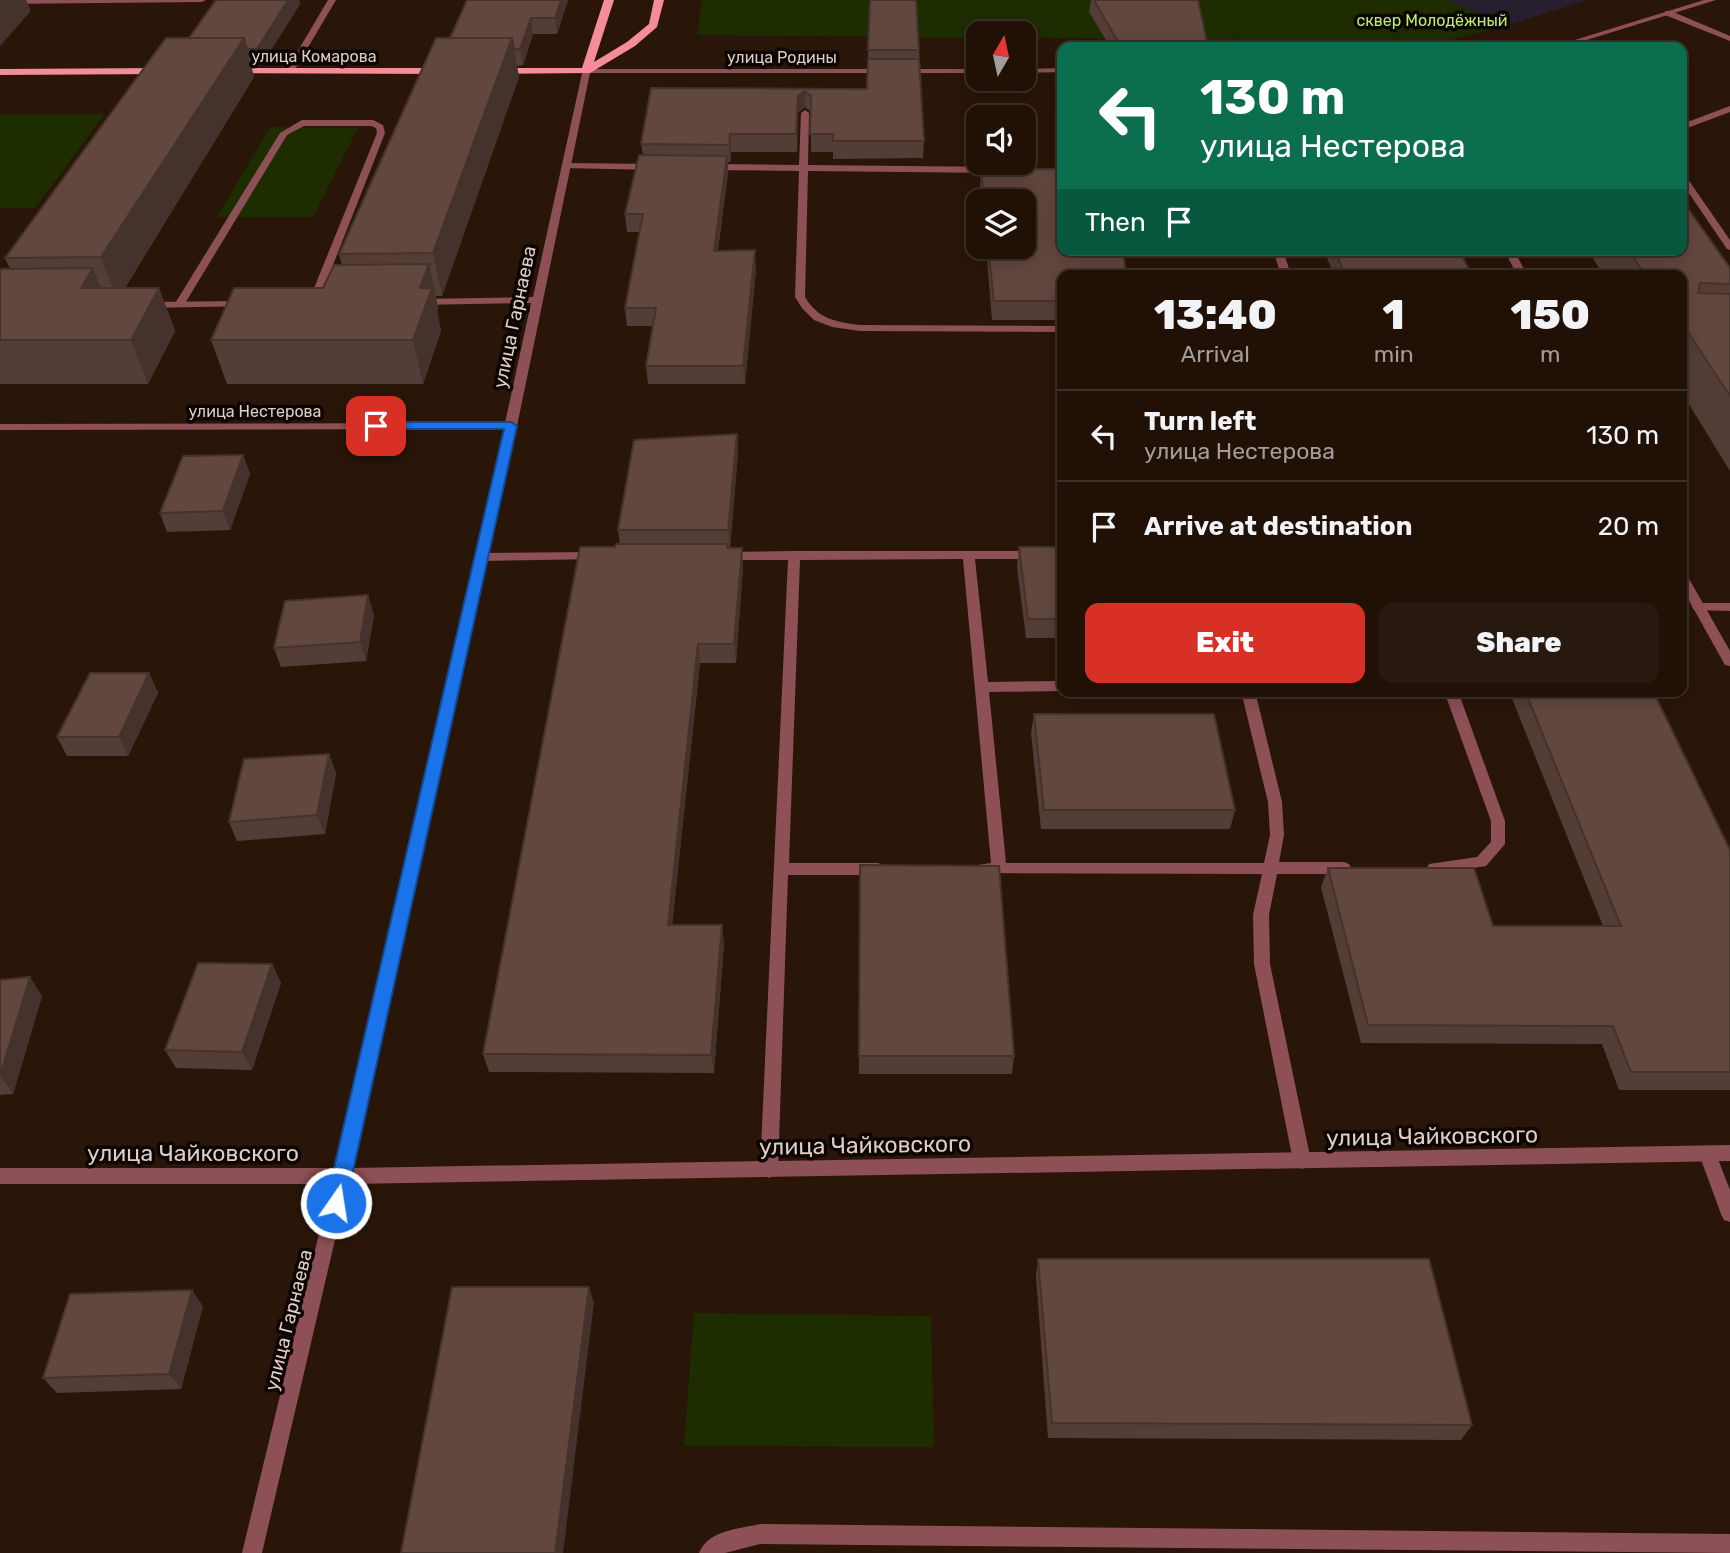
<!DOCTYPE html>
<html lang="en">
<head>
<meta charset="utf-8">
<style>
	:root { --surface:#201006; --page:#281910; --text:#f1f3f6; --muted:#a29d9b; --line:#3d3028; --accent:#d93025 }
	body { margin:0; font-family:Rubik,sans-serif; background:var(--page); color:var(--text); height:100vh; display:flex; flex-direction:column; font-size:26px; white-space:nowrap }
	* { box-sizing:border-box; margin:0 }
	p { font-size:23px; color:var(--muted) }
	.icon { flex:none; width:38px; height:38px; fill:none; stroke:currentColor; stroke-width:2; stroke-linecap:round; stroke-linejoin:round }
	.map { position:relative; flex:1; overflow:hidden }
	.details { position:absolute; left:1057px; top:270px; width:630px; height:427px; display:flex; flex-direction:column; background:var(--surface); border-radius:14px; box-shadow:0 4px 18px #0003,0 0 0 2px var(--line) }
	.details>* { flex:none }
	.banner { position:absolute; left:1057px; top:42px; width:630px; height:214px; border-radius:14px; box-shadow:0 4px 18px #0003,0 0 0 2px var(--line); background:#0b6e4f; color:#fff; overflow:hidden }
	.needle { width:46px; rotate:9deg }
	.controls { position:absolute; left:966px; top:21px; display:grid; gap:14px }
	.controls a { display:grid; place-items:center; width:70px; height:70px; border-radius:14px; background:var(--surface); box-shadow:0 4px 18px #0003,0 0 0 2px var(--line); font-size:35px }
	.pin { position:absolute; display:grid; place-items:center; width:60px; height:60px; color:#fff; margin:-30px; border-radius:14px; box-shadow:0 4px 10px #0006 }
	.me { position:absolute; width:77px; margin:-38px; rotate:13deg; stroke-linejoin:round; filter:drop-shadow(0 0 5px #0008) }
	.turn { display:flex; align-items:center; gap:24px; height:147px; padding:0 28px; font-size:32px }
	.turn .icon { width:91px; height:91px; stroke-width:2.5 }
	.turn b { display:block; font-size:49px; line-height:60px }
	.then { display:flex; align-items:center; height:66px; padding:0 28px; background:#0003; gap:14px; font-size:26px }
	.eta { display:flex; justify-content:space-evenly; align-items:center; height:119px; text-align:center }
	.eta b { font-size:42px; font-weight:800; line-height:49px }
	.button { display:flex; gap:14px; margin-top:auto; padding:14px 28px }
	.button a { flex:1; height:80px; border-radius:14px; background:var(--accent); color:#fff; font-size:28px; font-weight:800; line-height:80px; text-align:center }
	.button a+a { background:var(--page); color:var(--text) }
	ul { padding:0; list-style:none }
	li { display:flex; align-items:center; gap:21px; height:91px; padding:0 28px; border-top:2px solid var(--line) }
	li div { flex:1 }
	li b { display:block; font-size:26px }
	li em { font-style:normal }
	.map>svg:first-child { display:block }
	.education { fill:#271f2e }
	.green { fill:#1d2d00 }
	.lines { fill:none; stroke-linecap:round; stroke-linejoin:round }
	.service { fill:#8e5057; fill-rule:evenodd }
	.minor { fill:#8e5057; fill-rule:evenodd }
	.primary { fill:#f48d98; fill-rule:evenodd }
	.wall { fill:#543d36 }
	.shaded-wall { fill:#45322c }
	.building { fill:#62473f; stroke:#45322c; stroke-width:2 }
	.route { fill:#1a73e8; stroke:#114b97; stroke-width:2 }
	.labels { text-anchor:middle; stroke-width:7; stroke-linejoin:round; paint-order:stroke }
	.far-park-label { font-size:16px; fill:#baeb76; stroke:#0c0502 }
	.far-street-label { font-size:16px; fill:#dccec5; stroke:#0c0502 }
	.street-label { font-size:19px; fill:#dccec5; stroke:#0c0502 }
	.near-street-label { font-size:23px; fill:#dccec5; stroke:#0c0502 }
</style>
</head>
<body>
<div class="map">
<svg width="1730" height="1553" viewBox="0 0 1730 1553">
	<rect width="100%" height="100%" fill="#2a1608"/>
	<path class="education" d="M 1448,0 L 1588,0 L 1504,26 Z"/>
	<g class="green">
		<path d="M 702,0 L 1448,0 L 1504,26 L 1443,42 L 1024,38 L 1024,33 L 978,33 L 978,38 L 697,35 Z"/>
		<path d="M 0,114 L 105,114 L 35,208 L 0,208 Z"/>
		<path d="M 270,127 L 358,128 L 313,217 L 217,217 Z"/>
		<path d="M 694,1313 L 931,1316 L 934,1447 L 684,1446 Z"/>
	</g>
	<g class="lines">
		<g class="service">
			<path d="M 1665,11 L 1671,11 L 1730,36 L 1730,41 L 1665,15 Z"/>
			<path d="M 1730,106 L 1730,112 L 1682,130 L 1682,124 Z"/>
			<path d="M 805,110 L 809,113 L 808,165 L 999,167 L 1003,170 L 999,173 L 808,171 L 805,297 C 818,319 836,322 860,325 L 1062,326 L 1062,332 L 860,331 L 832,327 L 814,320 L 802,308 L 795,297 L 799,171 L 711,170 L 707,167 L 711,164 L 799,165 L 801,113 Z"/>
			<path d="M 302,120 L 373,120 L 383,125 L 385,133 L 318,303 L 313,306 L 308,303 L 377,133 L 376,128 L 371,126 L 304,126 L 287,135 L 184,305 L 175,307 L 174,305 L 280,133 Z"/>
			<path d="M 566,163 L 656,164 L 660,167 L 656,170 L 563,168 L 562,166 Z"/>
			<path d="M 1682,174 L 1685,175 L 1730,240 L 1730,250 L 1727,249 L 1682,183 Z"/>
			<path d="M 1273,250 L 1283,250 L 1291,275 L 1281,275 Z"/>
			<path d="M 794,551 L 1062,551 L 1062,559 L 975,559 L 988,682 L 1062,681 L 1062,691 L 989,692 L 1006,863 L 1264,863 L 1270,835 L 1268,802 L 1241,691 L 1255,691 L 1282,802 L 1284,835 L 1279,862 L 1344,862 L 1349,864 L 1351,868 L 1349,872 L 1344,874 L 1277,874 L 1269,915 L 1270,964 L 1311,1161 L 1308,1166 L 1302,1169 L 1296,1166 L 1293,1161 L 1254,964 L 1253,915 L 1262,874 L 978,873 L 976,869 L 978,865 L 991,863 L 963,559 L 800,560 L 789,863 L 878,863 L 883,865 L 885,869 L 883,873 L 878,875 L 788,875 L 778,1170 L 775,1175 L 769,1178 L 763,1175 L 760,1170 L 788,560 L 724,560 L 718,556 L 724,552 Z"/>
			<path d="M 596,552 L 600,553 L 602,556 L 600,559 L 481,561 L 475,557 L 481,553 Z"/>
			<path d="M 1698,603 L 1730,603 L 1730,611 L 1694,610 L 1692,607 L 1694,604 Z"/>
			<path d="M 1444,691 L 1458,691 L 1505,821 L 1505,844 L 1486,866 L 1434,874 L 1429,872 L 1427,868 L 1429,864 L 1477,857 L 1491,842 L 1491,821 Z"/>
			<path d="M 1708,1146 L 1714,1149 L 1730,1190 L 1730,1222 L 1724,1220 L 1721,1214 L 1699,1154 L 1702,1149 Z"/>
			<path d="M 760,1524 L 1730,1534 L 1730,1553 L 760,1544 L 725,1553 L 699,1553 C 708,1530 739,1529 760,1524 Z"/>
		</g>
		<g class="minor">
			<path d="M 0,0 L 206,0 L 202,2 L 0,4 Z"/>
			<path d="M 328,0 L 336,0 L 294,71 L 287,73 L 286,71 Z"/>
			<path d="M 1704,0 L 1716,0 L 1564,47 L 1552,47 Z"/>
			<path d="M 1062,68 L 1062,72 L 1024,73 L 1024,69 Z"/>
			<path d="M 583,69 L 978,69 L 978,73 L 590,73 L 517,426 L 352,1168 L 1730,1145 L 1730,1161 L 348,1184 L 262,1553 L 242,1553 L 331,1184 L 0,1184 L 0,1168 L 335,1168 L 504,429 L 0,430 L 0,424 L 505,423 L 531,303 L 418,305 L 413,302 L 418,299 L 533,297 Z"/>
			<path d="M 1504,250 L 1514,250 L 1527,275 L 1517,275 Z"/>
			<path d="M 244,301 L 248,302 L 248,306 L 148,308 L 143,305 L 148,302 Z"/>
			<path d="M 1682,573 L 1688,577 L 1730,651 L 1730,666 L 1725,665 L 1682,588 Z"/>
		</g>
		<g class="primary">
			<path d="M 604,0 L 614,0 L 594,62 L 627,42 L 649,24 L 654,0 L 664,0 L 657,27 L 635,46 L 590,73 L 495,74 L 490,71 L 495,68 L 582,68 Z"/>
			<path d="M 229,68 L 443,68 L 448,71 L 443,74 L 225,73 L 225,69 Z"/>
			<path d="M 0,69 L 163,68 L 168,71 L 163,74 L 0,75 Z"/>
		</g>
	</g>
	<g class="wall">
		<path d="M 216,0 L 299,0 L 300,4 L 261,66 L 251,66 L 254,77 L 125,288 L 159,288 L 175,331 L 148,384 L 0,384 L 0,269 L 10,269 L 5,258 L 189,38 Z"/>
		<path d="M 467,0 L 568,0 L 557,34 L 533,34 L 523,65 L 517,66 L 519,77 L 442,296 L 436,296 L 438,307 L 437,311 L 441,331 L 423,384 L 227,384 L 211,340 L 323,288 L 342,265 L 339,254 L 450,38 Z"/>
		<path d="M 870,0 L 919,50 L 924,141 L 923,158 L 833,159 L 833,152 L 811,152 L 811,112 L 805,107 L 798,113 L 797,152 L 731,152 L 730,162 L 728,162 L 728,173 L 718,251 L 756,269 L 745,384 L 648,384 L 646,366 L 653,326 L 627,326 L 625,308 L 640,232 L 627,232 L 625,214 L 643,155 L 641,144 L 651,88 L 867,89 Z"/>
		<path d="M 1091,0 L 1094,0 L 1208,47 L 1110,47 L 1089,12 Z"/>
		<path d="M 981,169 L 1062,169 L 1062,250 L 1122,250 L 1127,275 L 1062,275 L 1062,320 L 992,320 L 986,247 L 1024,247 L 1024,201 L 981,201 L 980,186 Z"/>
		<path d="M 1329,250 L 1459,250 L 1472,275 L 1334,275 L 1327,258 Z"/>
		<path d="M 1588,250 L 1682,250 L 1730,268 L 1730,471 L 1682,393 L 1682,275 L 1603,275 Z"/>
		<path d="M 737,434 L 738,453 L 730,548 L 743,567 L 736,663 L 700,663 L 672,925 L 724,944 L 714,1073 L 489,1072 L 483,1054 L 615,547 L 620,544 L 618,530 Z"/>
		<path d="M 243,455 L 250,474 L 230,530 L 167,532 L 160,513 Z"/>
		<path d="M 1019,547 L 1062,547 L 1062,638 L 1026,638 L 1017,567 Z"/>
		<path d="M 374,615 L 366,661 L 281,667 L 274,648 Z"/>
		<path d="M 149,673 L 158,693 L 128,756 L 67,756 L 57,737 Z"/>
		<path d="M 1509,691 L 1653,691 L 1730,850 L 1730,1090 L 1619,1090 L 1602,1044 L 1361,1043 L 1321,887 L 1328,868 L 1493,926 L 1603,926 Z"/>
		<path d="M 1034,714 L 1235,810 L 1230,829 L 1041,829 L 1031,733 Z"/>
		<path d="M 329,754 L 336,773 L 325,834 L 237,841 L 229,822 Z"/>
		<path d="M 860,865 L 1014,1056 L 1012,1074 L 859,1074 Z"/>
		<path d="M 272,964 L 281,983 L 252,1070 L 176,1068 L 165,1050 Z"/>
		<path d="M 0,980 L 42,996 L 13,1094 L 0,1095 Z"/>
		<path d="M 1038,1259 L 1472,1425 L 1461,1440 L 1048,1438 L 1036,1276 Z"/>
		<path d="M 203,1306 L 181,1389 L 57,1393 L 43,1378 Z"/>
	</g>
	<g class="shaded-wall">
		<path d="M 0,0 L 26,0 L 31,11 L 0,46 Z"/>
		<path d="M 288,0 L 299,0 L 300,4 L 261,66 L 257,49 Z"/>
		<path d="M 561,0 L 568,0 L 557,34 L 555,18 Z"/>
		<path d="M 531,18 L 533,34 L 523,65 L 520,49 Z"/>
		<path d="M 244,38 L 254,77 L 117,300 L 101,257 Z"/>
		<path d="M 512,38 L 519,77 L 442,296 L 433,253 Z"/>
		<path d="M 805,91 L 805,107 L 798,113 L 797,152 L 798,96 Z"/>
		<path d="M 730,134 L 731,152 L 730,162 L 729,145 Z"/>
		<path d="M 727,156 L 728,173 L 715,269 L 714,251 Z"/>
		<path d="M 755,250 L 756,269 L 745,384 L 743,366 Z"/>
		<path d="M 429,264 L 438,307 L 437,311 L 441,331 L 423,384 L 413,340 L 420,288 Z"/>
		<path d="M 93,268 L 110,311 L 81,288 Z"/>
		<path d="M 159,288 L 175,331 L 148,384 L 131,340 Z"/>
		<path d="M 737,434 L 738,453 L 730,549 L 728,530 Z"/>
		<path d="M 243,455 L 250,474 L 230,530 L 223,511 Z"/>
		<path d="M 742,548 L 743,567 L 736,663 L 734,644 Z"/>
		<path d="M 368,595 L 374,615 L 366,661 L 360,642 Z"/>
		<path d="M 698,644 L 700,663 L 670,944 L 668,925 Z"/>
		<path d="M 149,673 L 158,693 L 128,756 L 119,737 Z"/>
		<path d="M 329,754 L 336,773 L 325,834 L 317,815 Z"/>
		<path d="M 722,925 L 724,944 L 714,1073 L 711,1055 Z"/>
		<path d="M 272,964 L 281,983 L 252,1070 L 242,1052 Z"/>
		<path d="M 30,977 L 42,996 L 13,1094 L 0,1076 Z"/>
		<path d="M 589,1287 L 594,1303 L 563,1553 L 555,1553 Z"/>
		<path d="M 192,1290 L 203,1306 L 181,1389 L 169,1374 Z"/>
	</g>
	<g class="building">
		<path d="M 216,0 L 288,0 L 257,49 L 247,49 L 244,38 L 189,38 Z"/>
		<path d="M 467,0 L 561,0 L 555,18 L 531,18 L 520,49 L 514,49 L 512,38 L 450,38 Z"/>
		<path d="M 870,0 L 916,0 L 919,50 L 868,50 Z"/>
		<path d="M 1094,0 L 1198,0 L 1208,47 L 1121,47 Z"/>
		<path d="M 166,38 L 244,38 L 101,257 L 5,258 Z"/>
		<path d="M 436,38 L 512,38 L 433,253 L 339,254 Z"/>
		<path d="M 868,59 L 919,59 L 924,141 L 833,141 L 833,134 L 810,134 L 811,96 L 805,91 L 798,96 L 796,134 L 730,134 L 729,145 L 641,144 L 651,88 L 867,89 Z"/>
		<path d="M 639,155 L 727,156 L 714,251 L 755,250 L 743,366 L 646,366 L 656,308 L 625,308 L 643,214 L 625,214 Z"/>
		<path d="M 981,169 L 1062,169 L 1062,250 L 1122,250 L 1127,275 L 1062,275 L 1062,301 L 994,301 L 988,247 L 1024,247 L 1024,201 L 984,201 Z"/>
		<path d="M 1682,200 L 1730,268 L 1730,284 L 1700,283 L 1698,293 L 1730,294 L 1730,396 L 1682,323 L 1682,275 L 1645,275 L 1629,250 L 1682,250 Z"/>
		<path d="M 1335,250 L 1459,250 L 1472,275 L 1345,275 Z"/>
		<path d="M 429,264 L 420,288 L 432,288 L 413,340 L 211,340 L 234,288 L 323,288 L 334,265 Z"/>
		<path d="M 93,268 L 81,288 L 159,288 L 131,340 L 0,340 L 0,269 Z"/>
		<path d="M 737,434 L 728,530 L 618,530 L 634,440 Z"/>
		<path d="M 243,455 L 223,511 L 160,513 L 183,456 Z"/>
		<path d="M 616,544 L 727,544 L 727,548 L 742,548 L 734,644 L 698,644 L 668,925 L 722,925 L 711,1055 L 483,1054 L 580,547 L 615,547 Z"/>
		<path d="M 1019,547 L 1062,547 L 1062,619 L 1028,619 Z"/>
		<path d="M 368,595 L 360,642 L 274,648 L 285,601 Z"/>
		<path d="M 90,673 L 149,673 L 119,737 L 57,737 Z"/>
		<path d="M 1525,691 L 1653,691 L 1730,850 L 1730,1072 L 1631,1072 L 1613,1026 L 1368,1025 L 1328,868 L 1474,868 L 1493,926 L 1621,926 Z"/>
		<path d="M 1034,714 L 1214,714 L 1235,810 L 1044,810 Z"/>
		<path d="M 329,754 L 317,815 L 229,822 L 244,759 Z"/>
		<path d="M 860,865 L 999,866 L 1014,1056 L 859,1056 Z"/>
		<path d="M 198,963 L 272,964 L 242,1052 L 165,1050 Z"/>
		<path d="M 30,977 L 0,1076 L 0,980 Z"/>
		<path d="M 1038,1259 L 1429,1259 L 1472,1425 L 1052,1423 Z"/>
		<path d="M 452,1287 L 589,1287 L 555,1553 L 401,1553 Z"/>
		<path d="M 192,1290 L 169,1374 L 43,1378 L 70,1294 Z"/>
	</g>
	<path class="route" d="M 376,422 L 511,422 L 517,426 L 346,1203 L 343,1210 L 336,1212 L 329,1210 L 326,1203 L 504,429 L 372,429 L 370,426 Z"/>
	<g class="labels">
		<g class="far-park-label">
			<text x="1432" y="26">сквер Молодёжный</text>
		</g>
		<g class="far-street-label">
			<text x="314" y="62">улица Комарова</text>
			<text x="782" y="63">улица Родины</text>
			<text x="255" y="417">улица Нестерова</text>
		</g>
		<g class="street-label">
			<text transform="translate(514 317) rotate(-78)" y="7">улица Гарнаева</text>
			<text transform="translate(288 1320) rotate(-76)" y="7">улица Гарнаева</text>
		</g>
		<g class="near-street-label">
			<text transform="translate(1432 1136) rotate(-1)" y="8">улица Чайковского</text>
			<text transform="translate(865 1145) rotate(-1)" y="8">улица Чайковского</text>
			<text x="193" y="1161">улица Чайковского</text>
		</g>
	</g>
</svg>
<div class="controls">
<a><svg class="needle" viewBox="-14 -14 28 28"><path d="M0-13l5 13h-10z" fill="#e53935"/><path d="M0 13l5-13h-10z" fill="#a29d9b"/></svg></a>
<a><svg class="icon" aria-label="sound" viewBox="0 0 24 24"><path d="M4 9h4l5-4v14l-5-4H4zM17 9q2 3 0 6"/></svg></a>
<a><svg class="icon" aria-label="layers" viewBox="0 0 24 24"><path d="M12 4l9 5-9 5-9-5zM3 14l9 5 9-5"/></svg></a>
</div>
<div class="pin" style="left:376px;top:426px;background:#d93025"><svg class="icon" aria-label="arrive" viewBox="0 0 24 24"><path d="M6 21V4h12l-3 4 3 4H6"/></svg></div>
<svg class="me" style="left:336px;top:1203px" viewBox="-20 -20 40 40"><circle r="17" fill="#1a73e8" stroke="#fff" stroke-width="3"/><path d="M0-11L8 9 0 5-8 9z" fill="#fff"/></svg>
<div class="banner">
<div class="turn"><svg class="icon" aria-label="left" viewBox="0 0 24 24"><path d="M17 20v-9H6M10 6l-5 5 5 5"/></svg><div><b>130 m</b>улица Нестерова</div></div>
<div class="then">Then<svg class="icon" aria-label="arrive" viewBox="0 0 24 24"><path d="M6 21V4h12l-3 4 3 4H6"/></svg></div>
</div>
<section class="details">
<div class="eta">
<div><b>13:40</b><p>Arrival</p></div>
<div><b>1</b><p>min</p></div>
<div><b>150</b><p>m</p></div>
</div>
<ul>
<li><svg class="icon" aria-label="left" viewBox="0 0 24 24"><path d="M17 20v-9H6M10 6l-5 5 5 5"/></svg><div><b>Turn left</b><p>улица Нестерова</p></div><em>130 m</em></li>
<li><svg class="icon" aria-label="arrive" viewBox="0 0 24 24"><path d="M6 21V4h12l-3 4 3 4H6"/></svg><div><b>Arrive at destination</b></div><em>20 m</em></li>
</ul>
<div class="button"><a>Exit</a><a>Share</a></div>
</section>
</div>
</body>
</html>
